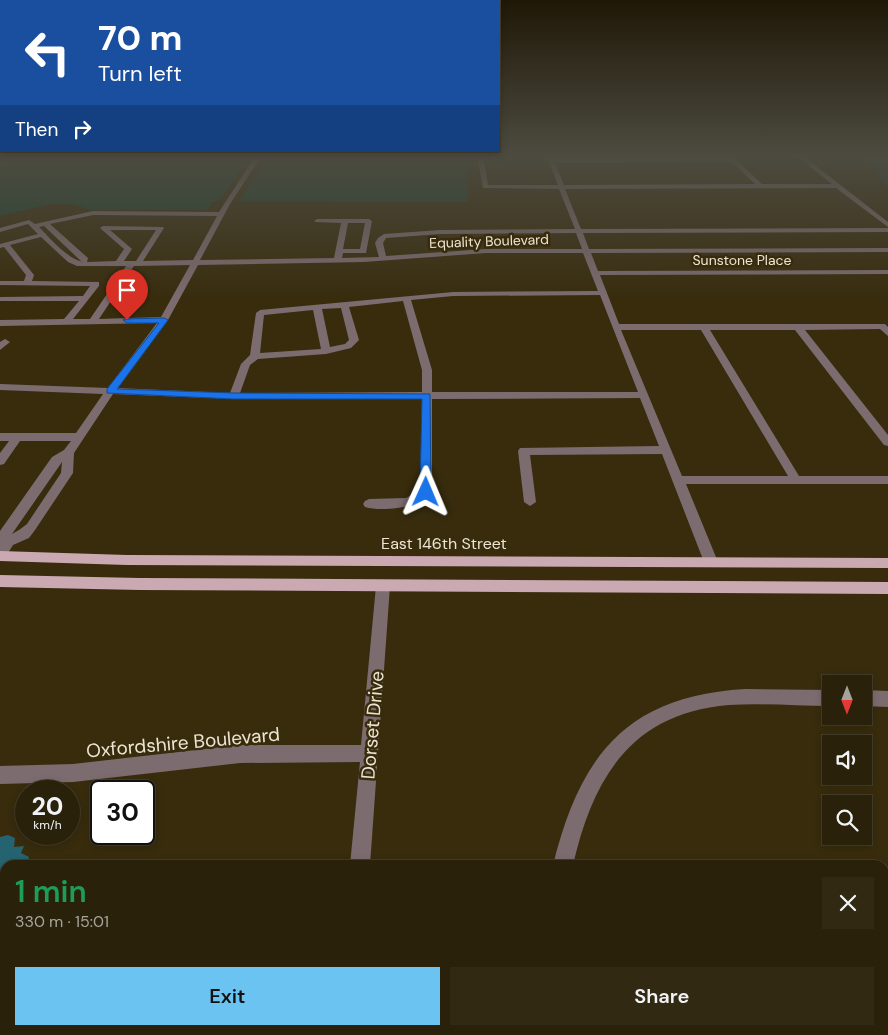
<!DOCTYPE html>
<html lang="en">
<head>
<meta charset="utf-8">
<style>
	:root { --surface:#2a210a; --page:#322913; --text:#f1f3f6; --muted:#a5a39c; --line:#463e2b; --accent:#6ac3f1 }
	body { margin:0; font-family:"DM Sans",sans-serif; background:var(--page); color:var(--text); height:100vh; display:flex; flex-direction:column; font-size:19px; white-space:nowrap }
	* { box-sizing:border-box; margin:0 }
	p { font-size:16px; color:var(--muted) }
	.icon { flex:none; width:28px; height:28px; fill:none; stroke:currentColor; stroke-width:2; stroke-linecap:round; stroke-linejoin:round }
	.map { position:relative; flex:1; overflow:hidden }
	.details { position:absolute; left:0px; top:860px; width:889px; height:175px; display:flex; flex-direction:column; background:var(--surface); border-radius:15px 15px 0 0; box-shadow:0 2px 8px #0003,0 0 0 1px var(--line) }
	.details>* { flex:none }
	.guide { position:absolute; left:0px; top:0px; width:500px; height:152px; box-shadow:0 2px 8px #0003,0 0 0 1px var(--line); background:#1a4fa0; color:#fff; overflow:hidden }
	.needle { width:32px; rotate:180deg }
	.buttons { position:absolute; left:822px; top:675px; display:grid; gap:10px }
	.buttons a { display:grid; place-items:center; width:50px; height:50px; border-radius:0px; background:var(--surface); box-shadow:0 2px 8px #0003,0 0 0 1px var(--line); font-size:25px }
	.speed { position:absolute; left:15px; top:780px; display:flex; gap:10px; font-size:25px; font-weight:700; text-align:center }
	.speed>* { display:grid; place-content:center; width:65px; height:65px; border-radius:50%; background:var(--surface); box-shadow:0 2px 8px #0003,0 0 0 1px var(--line); line-height:1 }
	.speed small { font-size:12px; font-weight:400 }
	.speed .limit { border:2px solid #111; border-radius:8px; background:#fff; color:#111 }
	.pin { position:absolute; display:grid; place-items:center; width:42px; height:42px; color:#fff; margin:-51px -21px; border-radius:50% 50% 50% 0; rotate:-45deg; box-shadow:0 0 5px #0007 }
	.pin .icon { rotate:45deg }
	.me { position:absolute; width:55px; margin:-28px; rotate:1deg; stroke-linejoin:round; filter:drop-shadow(0 0 4px #0008) }
	.turn { display:flex; align-items:center; gap:18px; height:105px; padding:0 15px; font-size:22px }
	.turn .icon { width:65px; height:65px; stroke-width:2.5 }
	.turn b { display:block; font-size:35px; line-height:42px }
	.then { display:flex; align-items:center; height:48px; padding:0 15px; background:#0003; gap:10px; font-size:19px }
	.round { display:grid; place-items:center; flex:none; width:52px; height:52px; border-radius:0px; background:var(--page) }
	.headline { display:flex; align-items:center; justify-content:space-between; height:85px; padding:0 15px }
	h1 { font-size:30px; font-weight:600; line-height:38px; color:#1e9e55 }
	.cta { display:flex; gap:10px; margin-top:auto; padding:10px 15px }
	.cta a { flex:1; height:58px; border-radius:0px; background:var(--accent); color:#111; font-size:20px; font-weight:600; line-height:58px; text-align:center }
	.cta a+a { background:var(--page); color:var(--text) }
	.map>svg:first-child { display:block }
	.green { fill:#1e4231 }
	.water { fill:#266370 }
	.lines { fill:none; stroke-linecap:round; stroke-linejoin:round }
	.minor { fill:#7c6c70; fill-rule:evenodd }
	.major { fill:#cba9b2; fill-rule:evenodd }
	.route { fill:#1a73e8; stroke:#114b97 }
	.labels { text-anchor:middle; stroke-width:5; stroke-linejoin:round; paint-order:stroke }
	.far-street-label { font-size:14px; fill:#ece5d3; stroke:#382c0d }
	.street-label { font-size:16px; fill:#ece5d3; stroke:#382c0d }
	.near-street-label { font-size:19px; fill:#ece5d3; stroke:#382c0d }
</style>
</head>
<body>
<div class="map">
<svg width="888" height="1035" viewBox="0 0 888 1035">
	<rect width="100%" height="100%" fill="#382c0d"/>
	<g class="green">
		<path d="M 0,155 L 250,155 L 220,200 L 212,202 L 208,210 L 91,210 L 72,204 L 51,204 L 0,216 Z"/>
		<path d="M 269,155 L 467,155 L 469,171 L 467,172 L 468,202 L 239,201 Z"/>
		<path d="M 878,155 L 888,155 L 888,187 L 865,159 Z"/>
	</g>
	<g class="water">
		<path d="M 8,835 L 15,838 L 14,847 L 24,846 L 21,853 L 29,857 L 27,865 L 5,865 L 5,885 L 0,885 L 0,837 Z"/>
		<path d="M 888,931 L 888,1035 L 886,1035 L 884,1024 L 884,939 Z"/>
		<path d="M 5,971 L 5,1023 L 0,1024 L 0,972 Z"/>
	</g>
	<g class="lines">
		<g class="minor">
			<path d="M 256,155 L 262,155 L 230,204 L 200,260 L 334,258 L 341,223 L 315,222 L 314,221 L 317,219 L 369,219 L 372,221 L 366,253 L 343,253 L 342,258 L 379,257 L 375,243 L 378,238 L 384,234 L 440,230 L 575,229 L 559,189 L 483,188 L 477,155 L 483,155 L 488,185 L 558,185 L 546,155 L 552,155 L 553,159 L 728,158 L 725,155 L 731,155 L 762,184 L 832,184 L 795,155 L 802,155 L 888,222 L 888,227 L 836,188 L 565,189 L 581,229 L 888,228 L 888,232 L 583,233 L 589,249 L 888,248 L 888,252 L 591,253 L 598,271 L 888,270 L 888,274 L 600,275 L 619,324 L 885,324 L 888,327 L 888,336 L 880,329 L 805,330 L 888,435 L 888,446 L 884,445 L 795,330 L 710,330 L 799,476 L 888,476 L 888,484 L 686,484 L 718,562 L 716,566 L 711,567 L 706,566 L 704,562 L 662,454 L 530,455 L 536,502 L 530,506 L 524,502 L 518,451 L 520,448 L 659,446 L 640,398 L 432,399 L 432,492 C 422,508 382,512 365,507 L 363,504 L 365,501 L 369,499 L 406,498 L 420,490 L 422,399 L 234,399 L 113,394 L 74,453 L 73,473 L 35,530 L 29,538 L 13,545 L 5,558 L 0,559 L 0,531 L 52,457 L 64,450 L 71,441 L 20,441 L 4,464 L 0,465 L 0,453 L 9,441 L 0,441 L 0,433 L 76,433 L 103,394 L 0,390 L 0,384 L 108,388 L 157,323 L 0,326 L 0,320 L 64,319 L 79,301 L 0,301 L 0,297 L 83,296 L 90,286 L 0,285 L 0,281 L 24,281 L 26,275 L 4,247 L 0,248 L 0,244 L 38,234 L 28,224 L 0,232 L 0,228 L 29,220 L 35,224 L 93,211 L 219,212 ZM 732,162 L 755,184 L 564,185 L 555,163 ZM 93,215 L 217,216 L 193,260 L 143,261 L 164,228 L 163,227 L 103,226 L 100,228 L 101,229 L 124,249 L 116,261 L 87,262 L 88,258 L 50,224 ZM 348,223 L 365,223 L 360,249 L 343,249 ZM 44,226 L 82,262 L 83,262 C 66,258 50,238 39,227 ZM 110,230 L 156,230 L 136,261 L 124,261 L 132,249 ZM 576,233 L 582,249 L 486,249 L 386,256 L 383,243 L 386,238 L 440,234 ZM 41,237 L 68,262 L 77,266 L 126,266 L 90,319 L 73,319 L 99,286 L 99,282 L 32,281 L 34,275 L 10,245 ZM 486,253 L 583,253 L 598,291 L 453,292 L 260,310 L 256,313 L 250,355 L 241,364 L 230,393 L 118,388 L 168,320 L 198,265 L 364,262 ZM 190,265 L 161,317 L 99,319 L 134,266 ZM 600,295 L 638,392 L 432,392 L 432,370 L 411,300 L 453,296 ZM 403,301 L 422,370 L 422,392 L 240,393 L 250,365 L 258,359 L 326,354 L 351,348 L 359,340 L 349,307 ZM 341,308 L 349,340 L 345,344 L 330,347 L 322,309 ZM 313,310 L 321,349 L 260,353 L 264,315 ZM 621,330 L 701,330 L 788,476 L 682,476 ZM 62,462 L 61,473 L 27,524 L 19,530 L 12,534 Z"/>
			<path d="M 5,339 L 10,342 L 0,350 L 0,342 Z"/>
			<path d="M 383,580 L 388,582 L 390,586 L 370,865 L 350,865 L 360,762 L 240,763 L 73,782 L 0,784 L 0,766 L 73,764 L 240,745 L 361,745 L 376,586 L 378,582 Z"/>
			<path d="M 745,689 L 831,690 L 831,706 C 797,706 763,703 729,705 C 631,713 593,778 573,865 L 553,865 C 580,756 626,696 745,689 Z"/>
			<path d="M 864,690 L 888,691 L 888,707 L 864,706 Z"/>
			<rect x="334" y="1030" width="22" height="5"/>
			<rect x="560" y="1030" width="22" height="5"/>
		</g>
		<g class="major">
			<path d="M 0,551 L 127,555 L 888,558 L 888,568 L 127,565 L 0,561 Z"/>
			<path d="M 0,575 L 140,578 L 888,582 L 888,594 L 140,590 L 0,587 Z"/>
		</g>
	</g>
	<linearGradient id="sky" x2="0" y2="1"><stop stop-color="#1f1807"/><stop offset="0.52" stop-color="#4d4b40"/><stop offset="1" stop-color="#4d4b40" stop-opacity="0"/></linearGradient>
	<rect width="888" height="300" fill="url(#sky)"/>
	<path class="route" d="M 164,318 L 168,320 L 117,389 L 234,393 L 430,394 L 431,492 L 430,495 L 426,496 L 420,492 L 422,399 L 234,399 L 107,393 L 107,389 L 159,323 L 127,323 L 123,320 L 124,319 Z"/>
	<g class="labels">
		<g class="far-street-label">
			<text transform="translate(489 241) rotate(-2)" y="5">Equality Boulevard</text>
			<text x="742" y="265">Sunstone Place</text>
		</g>
		<g class="street-label">
			<text x="444" y="549">East 146th Street</text>
		</g>
		<g class="near-street-label">
			<text transform="translate(372 725) rotate(-85)" y="7">Dorset Drive</text>
			<text transform="translate(183 742) rotate(-5)" y="7">Oxfordshire Boulevard</text>
		</g>
	</g>
</svg>
<div class="buttons">
<a><svg class="needle" viewBox="-14 -14 28 28"><path d="M0-13l5 13h-10z" fill="#e53935"/><path d="M0 13l5-13h-10z" fill="#a5a39c"/></svg></a>
<a><svg class="icon" aria-label="sound" viewBox="0 0 24 24"><path d="M4 9h4l5-4v14l-5-4H4zM17 9q2 3 0 6"/></svg></a>
<a><svg class="icon" aria-label="search" viewBox="0 0 24 24"><circle cx="10" cy="10" r="6"/><path d="M15 15l6 6"/></svg></a>
</div>
<div class="speed"><div>20<small>km/h</small></div><div class="limit">30</div></div>
<div class="pin" style="left:127px;top:320px;background:#d93025"><svg class="icon" aria-label="arrive" viewBox="0 0 24 24"><path d="M6 21V4h12l-3 4 3 4H6"/></svg></div>
<svg class="me" style="left:426px;top:492px" viewBox="-20 -20 40 40"><path d="M0-17L14 15 0 8-14 15z" fill="#1a73e8" stroke="#fff" stroke-width="4"/></svg>
<div class="guide">
<div class="turn"><svg class="icon" aria-label="left" viewBox="0 0 24 24"><path d="M17 20v-9H6M10 6l-5 5 5 5"/></svg><div><b>70 m</b>Turn left</div></div>
<div class="then">Then<svg class="icon" aria-label="right" viewBox="0 0 24 24"><path d="M7 20v-9h11M14 6l5 5-5 5"/></svg></div>
</div>
<section class="details">
<div class="headline"><div><h1>1 min</h1><p>330 m · 15:01</p></div><a class="round"><svg class="icon" aria-label="close" viewBox="0 0 24 24"><path d="M6 6l12 12M18 6L6 18"/></svg></a></div>
<div class="cta"><a>Exit</a><a>Share</a></div>
</section>
</div>
</body>
</html>
